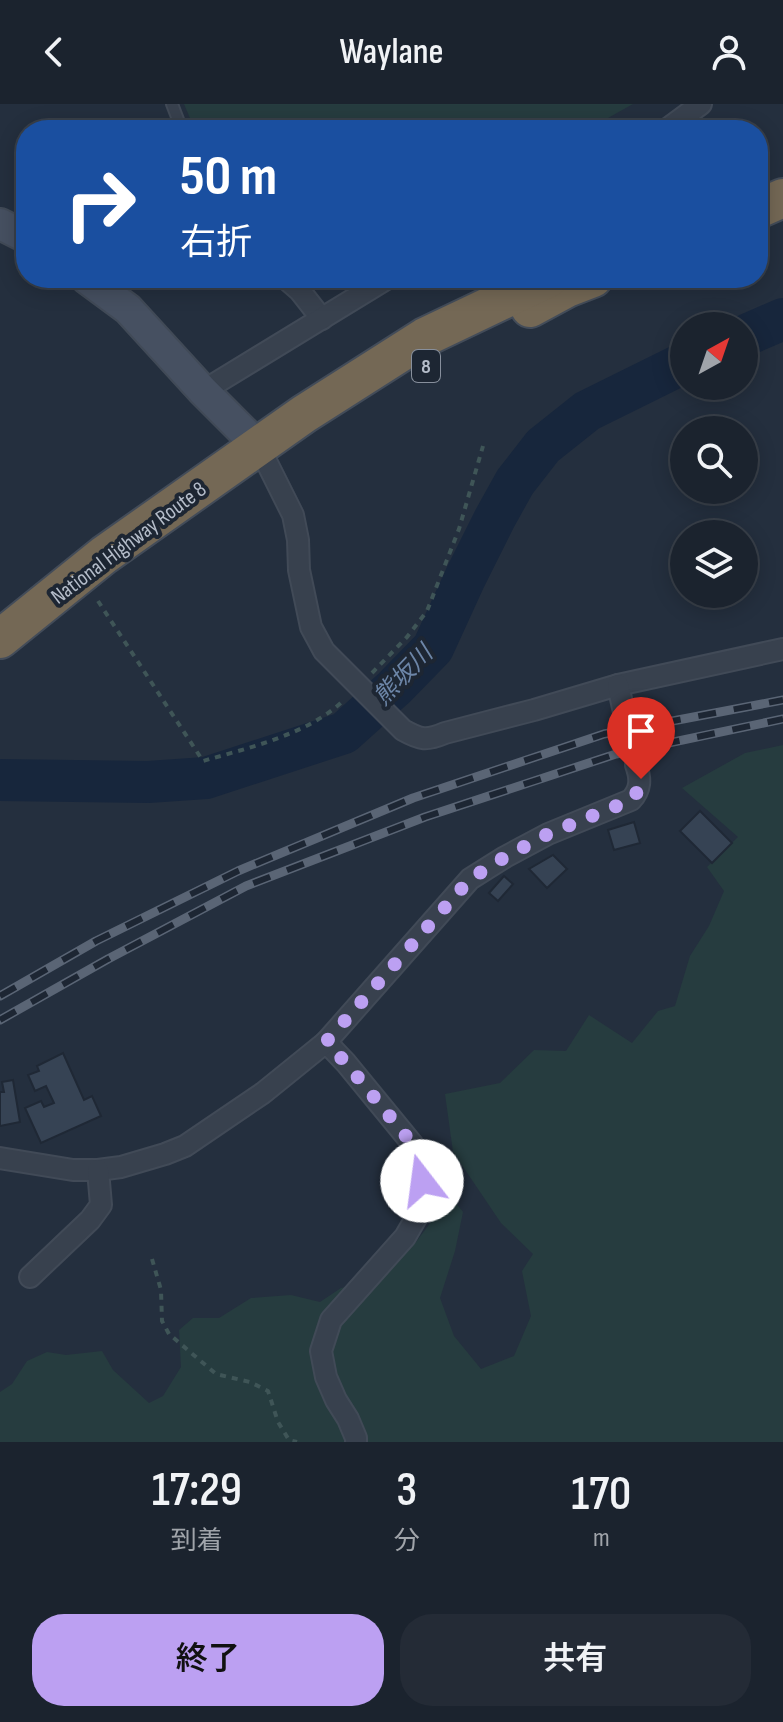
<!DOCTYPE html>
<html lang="ja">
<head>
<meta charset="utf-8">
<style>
	:root { --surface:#1b232e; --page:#242b36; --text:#f1f3f6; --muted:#a0a4aa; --line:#39404a; --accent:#bca0f2 }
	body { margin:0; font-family:"Sofia Sans Condensed","Noto Sans JP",sans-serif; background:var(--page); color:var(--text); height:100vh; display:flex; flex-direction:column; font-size:30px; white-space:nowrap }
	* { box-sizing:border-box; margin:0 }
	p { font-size:26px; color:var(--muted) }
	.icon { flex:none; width:44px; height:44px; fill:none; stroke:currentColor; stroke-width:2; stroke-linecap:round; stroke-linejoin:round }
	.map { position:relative; height:1338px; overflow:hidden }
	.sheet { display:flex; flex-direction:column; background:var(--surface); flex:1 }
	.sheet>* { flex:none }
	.guide { position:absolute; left:16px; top:16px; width:752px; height:168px; border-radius:32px; box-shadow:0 4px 20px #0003,0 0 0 2px var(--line); background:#1a4fa0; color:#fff; overflow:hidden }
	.needle { width:52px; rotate:40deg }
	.buttons { position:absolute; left:670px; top:208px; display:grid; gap:16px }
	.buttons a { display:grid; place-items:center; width:88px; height:88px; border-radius:50%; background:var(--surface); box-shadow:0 4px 20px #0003,0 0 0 2px var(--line); font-size:40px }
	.pin { position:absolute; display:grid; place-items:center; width:68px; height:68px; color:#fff; margin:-82px -34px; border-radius:50% 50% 50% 0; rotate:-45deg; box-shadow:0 0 8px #0007 }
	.pin .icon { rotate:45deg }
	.me { position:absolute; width:88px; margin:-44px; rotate:345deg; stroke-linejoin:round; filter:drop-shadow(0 0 6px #0008) }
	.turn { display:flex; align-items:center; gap:28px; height:168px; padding:0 32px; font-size:36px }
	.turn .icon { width:104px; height:104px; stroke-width:2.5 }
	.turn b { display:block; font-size:56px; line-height:68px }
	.eta { display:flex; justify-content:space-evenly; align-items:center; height:136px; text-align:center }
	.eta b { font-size:48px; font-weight:600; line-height:56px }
	.cta { display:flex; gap:16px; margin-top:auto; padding:16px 32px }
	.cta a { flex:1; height:92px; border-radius:32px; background:var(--accent); color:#111; font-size:32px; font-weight:600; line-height:92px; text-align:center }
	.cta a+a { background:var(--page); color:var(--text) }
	header { display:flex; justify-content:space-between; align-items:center; height:104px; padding:0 32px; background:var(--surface); font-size:36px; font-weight:600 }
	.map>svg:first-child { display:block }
	.green { fill:#263c3f }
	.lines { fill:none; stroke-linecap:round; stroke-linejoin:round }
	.river { stroke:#17263c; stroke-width:42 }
	.building { fill:#364354; stroke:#1f2835; stroke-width:2 }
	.street-tunnel { stroke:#3a4453; stroke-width:20; stroke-dasharray:20 10; stroke-linecap:butt }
	.lane-casing { stroke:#414a57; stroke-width:14 }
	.street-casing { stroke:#414a57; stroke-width:24 }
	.secondary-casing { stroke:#414a57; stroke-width:34 }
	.highway-casing { stroke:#434c59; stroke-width:42 }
	.path { stroke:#3f5557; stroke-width:4; stroke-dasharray:6 6; stroke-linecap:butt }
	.lane { stroke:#38414e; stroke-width:10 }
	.street { stroke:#38414e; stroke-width:20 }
	.secondary { stroke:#465061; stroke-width:30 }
	.highway { stroke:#746855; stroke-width:38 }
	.rail-casing { stroke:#5a6575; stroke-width:9 }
	.rail { stroke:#1d2633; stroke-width:6; stroke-dasharray:18; stroke-linecap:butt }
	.route { stroke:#bca0f2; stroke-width:14; stroke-dasharray:0 25.2 }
	.labels { text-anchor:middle; stroke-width:8; stroke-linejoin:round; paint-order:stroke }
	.shield { fill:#1d2633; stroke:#878f9c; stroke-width:2 }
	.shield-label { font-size:20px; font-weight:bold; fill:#b4bcc9 }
	.street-label { font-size:22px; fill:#b4bcc9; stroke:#1d2633 }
	.water-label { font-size:24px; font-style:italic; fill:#6d86a8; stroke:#1d2633 }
</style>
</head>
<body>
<header><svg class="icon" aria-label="back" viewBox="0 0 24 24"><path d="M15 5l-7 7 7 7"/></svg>Waylane<svg class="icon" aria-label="person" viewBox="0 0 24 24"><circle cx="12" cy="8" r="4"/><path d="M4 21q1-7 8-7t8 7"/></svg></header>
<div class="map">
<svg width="783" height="1338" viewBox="0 0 783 1338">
	<rect width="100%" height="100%" fill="#242f3e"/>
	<g class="green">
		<path d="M 184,0 L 633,0 L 599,19 L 548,26 L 195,26 Z"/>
		<path d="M 783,641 L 783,1338 L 0,1338 L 0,1288 L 12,1280 L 27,1257 L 47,1248 L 66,1251 L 102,1247 L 113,1266 L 149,1299 L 163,1292 L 181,1263 L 179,1226 L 193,1214 L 219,1214 L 251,1194 L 291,1191 L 320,1198 L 341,1184 L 379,1176 L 416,1138 L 434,1114 L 436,1074 L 463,1108 L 455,1147 L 440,1194 L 454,1232 L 481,1265 L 514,1252 L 531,1212 L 522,1167 L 533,1150 L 501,1119 L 453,1048 L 445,990 L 500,979 L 534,946 L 566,947 L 589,911 L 632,939 L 658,907 L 675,902 L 690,852 L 709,822 L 724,787 L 707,763 L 738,733 L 682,684 L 745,649 Z"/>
	</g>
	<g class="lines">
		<g class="river">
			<path d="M 744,232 L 783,215"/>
			<path d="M 0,676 L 148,678 L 206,674 L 344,629 L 394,584 L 433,544 L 465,474 L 495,414 L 515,378 L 543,342 L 587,307 L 684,259"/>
		</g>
	</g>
	<g class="building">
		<path d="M 700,707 L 732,739 L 712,759 L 680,727 Z"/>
		<path d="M 634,718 L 640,739 L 614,746 L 608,726 Z"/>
		<path d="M 553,751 L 567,765 L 547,784 L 529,765 Z"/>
		<path d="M 504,772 L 513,780 L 498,797 L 489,789 Z"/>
		<path d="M 63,949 L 84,996 L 92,992 L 101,1012 L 41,1039 L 25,1004 L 41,997 L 44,1003 L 54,999 L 46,982 L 35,987 L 28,971 L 39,967 L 37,962 Z"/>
		<path d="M 13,976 L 20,1018 L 0,1022 L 0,988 L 4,988 L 2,978 Z"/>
	</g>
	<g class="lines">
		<path class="street-tunnel" d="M 625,613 L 636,661"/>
		<defs>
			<path id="lane" d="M 172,0 L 182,26"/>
			<g id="street">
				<path d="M 666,26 L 701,0"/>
				<path d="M 285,174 L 300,187 L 322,215"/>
				<path d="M 203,287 L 388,174"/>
				<path d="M 259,343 L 293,411 L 298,436 L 299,466 L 311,523 L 324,547 L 403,626 C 421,636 426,637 445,629 L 534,606 L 618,581 L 783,545"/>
				<path d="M 618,581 L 625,613"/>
				<path d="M 326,938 L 346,959 L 414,1042 L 423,1060 L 423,1102 L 405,1133 L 331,1216 L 321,1247 L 326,1273 L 336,1296 L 348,1315 L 356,1334 L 356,1338"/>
				<path d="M 0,1054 L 73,1066 L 98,1066 L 121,1063 L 165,1050 L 185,1042 L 263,989 L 326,938 L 470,775 L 505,753 L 548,730 L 631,696 C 641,685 641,675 636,661"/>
				<path d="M 30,1173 L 90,1116 L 101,1101 L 98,1066"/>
			</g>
			<g id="secondary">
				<path d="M 0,120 L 26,133"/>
				<path d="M 86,174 L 128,205 L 203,287 L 259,343"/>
			</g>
			<g id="highway">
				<path d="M 758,105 L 783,94"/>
				<path d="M 530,204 L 567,184 L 593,174"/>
				<path d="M 0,535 L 104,451 L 304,310 L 425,233 L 549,174"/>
			</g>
		</defs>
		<use href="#lane" class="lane-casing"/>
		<use href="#street" class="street-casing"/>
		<use href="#secondary" class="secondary-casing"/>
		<use href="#highway" class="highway-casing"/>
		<g class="path">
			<path d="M 98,497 L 203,657 C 251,643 306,631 343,597"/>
			<path d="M 372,569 L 407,533 L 427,507 L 459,425 L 483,342"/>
			<path d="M 152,1155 L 161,1186 L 162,1217 L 169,1230 L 216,1270 L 250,1278 L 268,1287 L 278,1318 L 289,1336 L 297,1338"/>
		</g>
		<use href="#lane" class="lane"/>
		<use href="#street" class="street"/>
		<use href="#secondary" class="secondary"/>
		<use href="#highway" class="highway"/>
		<defs>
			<g id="rail">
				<path d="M 0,892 L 96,837 L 238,767 L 413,694 L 604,630 L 783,596"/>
				<path d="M 0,916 L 108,855 L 246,782 L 425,713 L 616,650 L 783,615"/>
			</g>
		</defs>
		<use href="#rail" class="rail-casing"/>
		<use href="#rail" class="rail"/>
	</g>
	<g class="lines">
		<path class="route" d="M 422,1077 L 423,1060 L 414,1042 L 346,959 L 326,938 L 470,775 L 505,753 L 548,730 L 631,696 L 636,690 L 641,675"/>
	</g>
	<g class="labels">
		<rect class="shield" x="412" y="246" width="28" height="32" rx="6"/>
		<g class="shield-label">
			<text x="426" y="269">8</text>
		</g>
		<g class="street-label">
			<text transform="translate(128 438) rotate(-37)" y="8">National Highway Route 8</text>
		</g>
		<g class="water-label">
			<text transform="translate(403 571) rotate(-46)" y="8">熊坂川</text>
		</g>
	</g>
</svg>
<div class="buttons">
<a><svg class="needle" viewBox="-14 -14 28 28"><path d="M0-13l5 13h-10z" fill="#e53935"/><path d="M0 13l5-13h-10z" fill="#a0a4aa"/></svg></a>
<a><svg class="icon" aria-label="search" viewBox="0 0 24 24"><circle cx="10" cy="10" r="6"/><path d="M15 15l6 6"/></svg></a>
<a><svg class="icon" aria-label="layers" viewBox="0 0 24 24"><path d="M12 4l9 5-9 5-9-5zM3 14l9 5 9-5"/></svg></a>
</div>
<div class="pin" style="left:641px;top:675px;background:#d93025"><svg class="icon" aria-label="arrive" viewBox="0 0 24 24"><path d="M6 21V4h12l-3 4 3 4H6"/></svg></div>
<svg class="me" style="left:422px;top:1077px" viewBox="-20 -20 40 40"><circle r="19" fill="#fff"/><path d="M0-13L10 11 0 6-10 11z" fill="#bca0f2"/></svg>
<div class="guide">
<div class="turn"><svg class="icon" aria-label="right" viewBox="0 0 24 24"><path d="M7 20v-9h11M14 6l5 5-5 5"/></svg><div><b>50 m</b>右折</div></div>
</div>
</div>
<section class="sheet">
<div class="eta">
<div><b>17:29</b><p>到着</p></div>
<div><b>3</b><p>分</p></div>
<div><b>170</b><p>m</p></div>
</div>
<div class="cta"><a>終了</a><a>共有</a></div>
</section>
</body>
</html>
